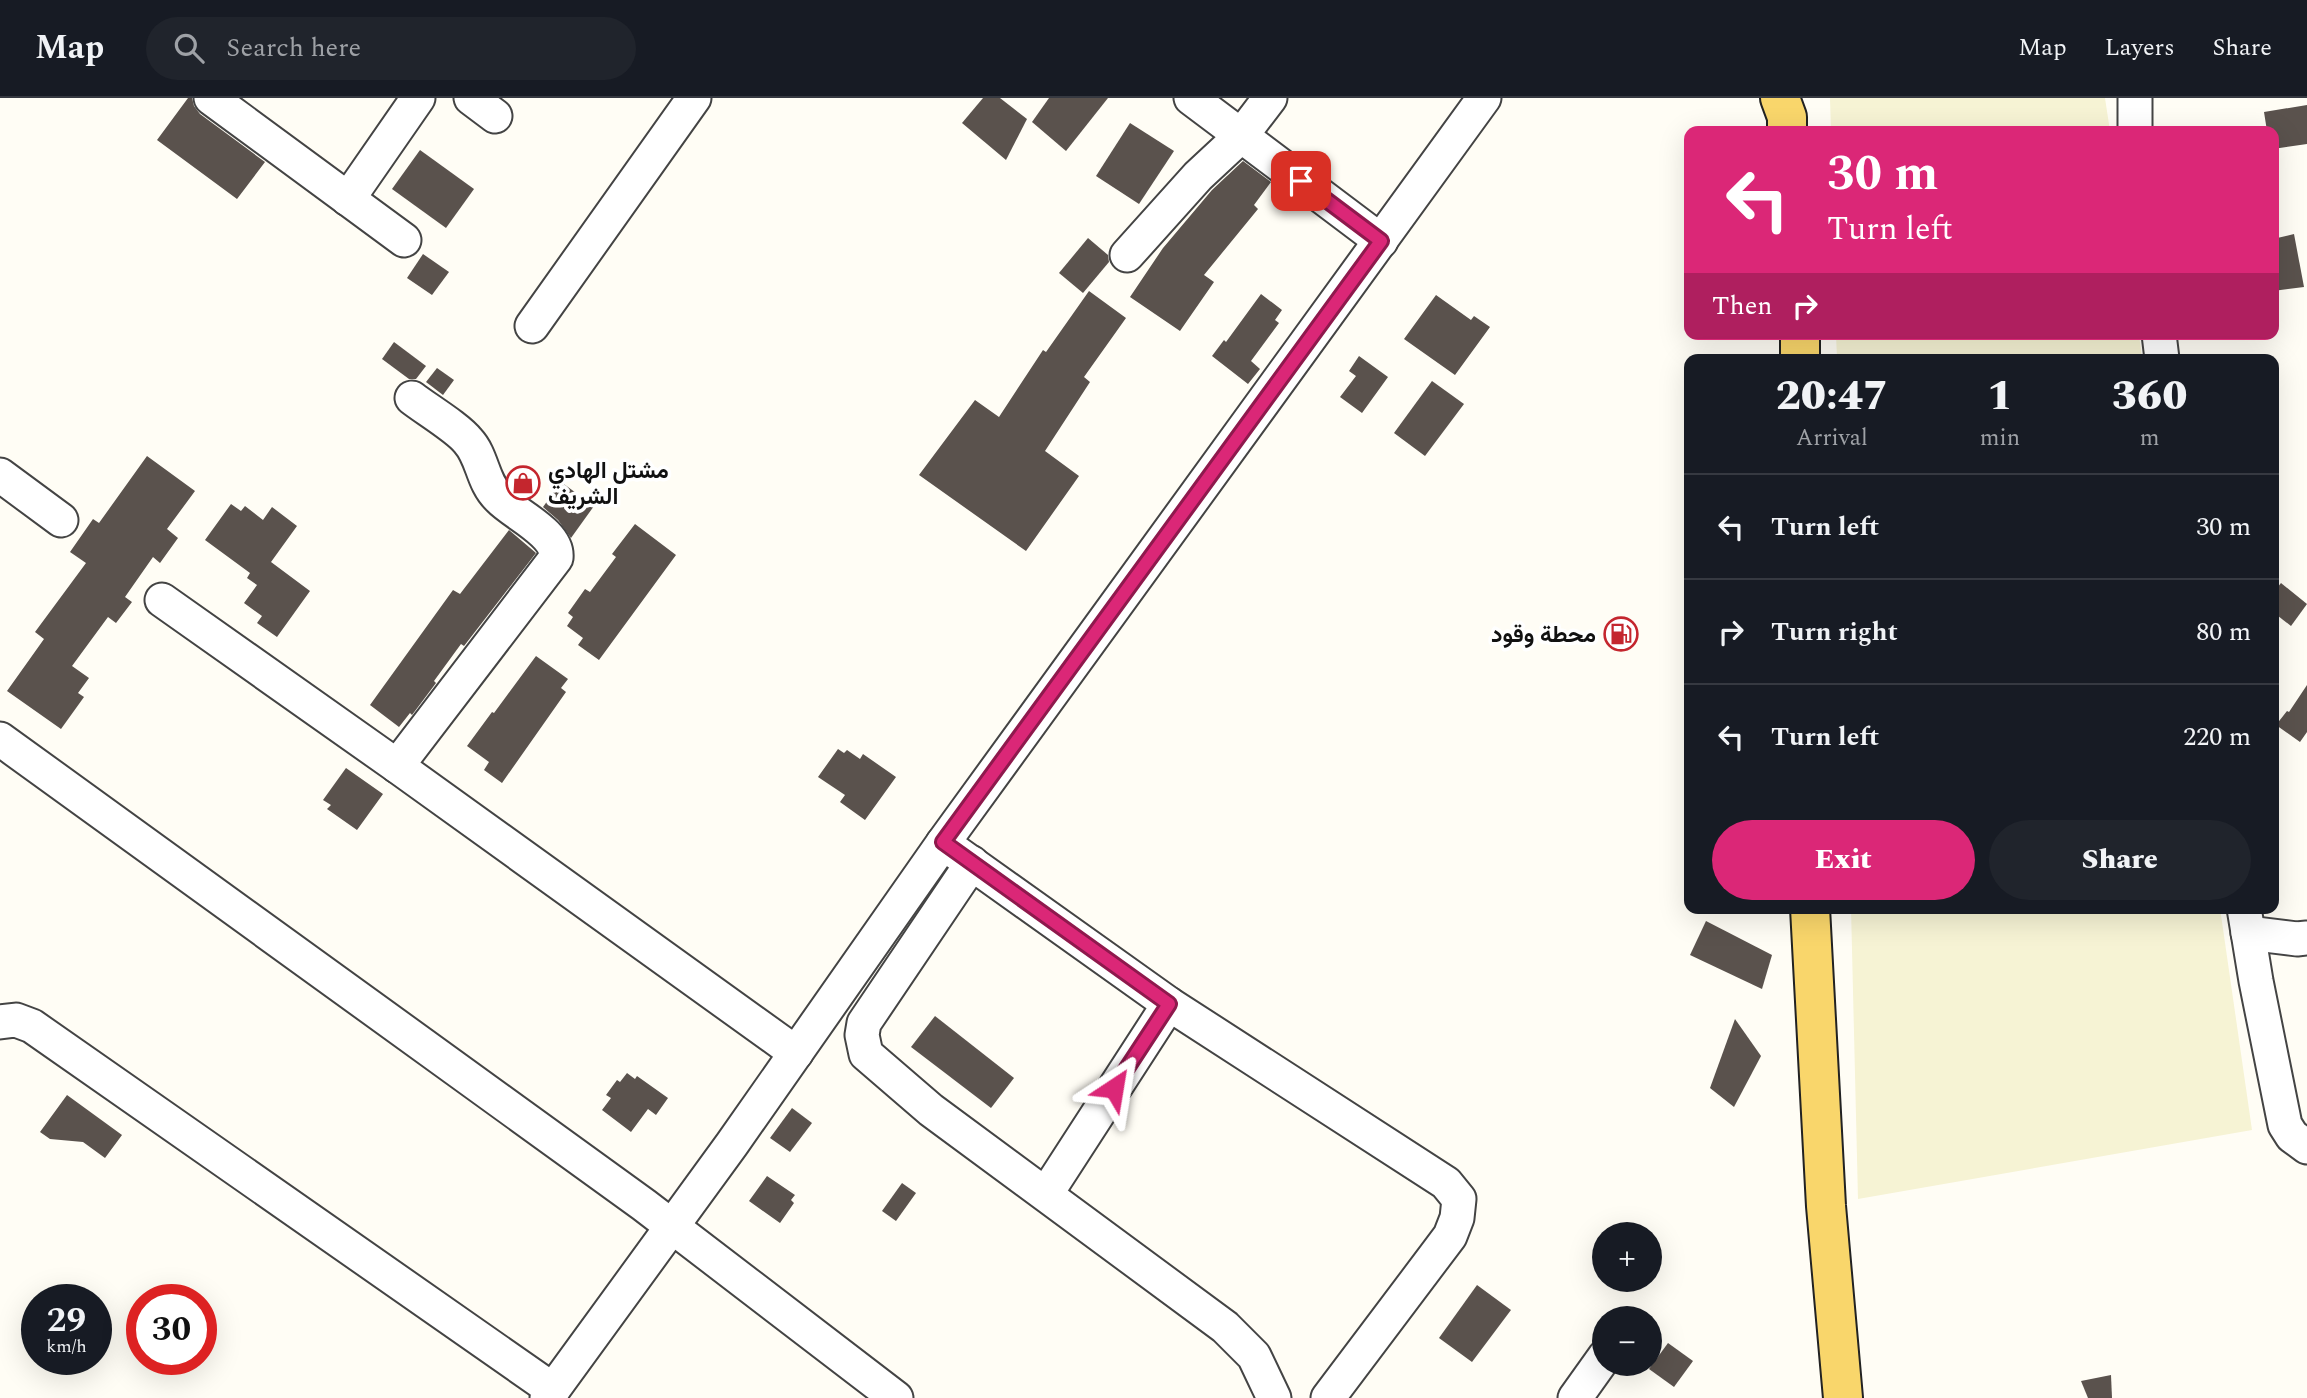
<!DOCTYPE html>
<html lang="en">
<head>
<meta charset="utf-8">
<style>
	:root { --surface:#171b24; --page:#20242c; --text:#f1f3f6; --muted:#9ea1a6; --line:#363941; --accent:#db2777 }
	body { margin:0; font-family:Spectral,Vazirmatn,serif; background:var(--page); color:var(--text); height:100vh; display:flex; flex-direction:column; font-size:26px; white-space:nowrap }
	* { box-sizing:border-box; margin:0 }
	p { font-size:23px; color:var(--muted) }
	.icon { flex:none; width:38px; height:38px; fill:none; stroke:currentColor; stroke-width:2; stroke-linecap:round; stroke-linejoin:round }
	.map { position:relative; flex:1; overflow:hidden }
	.sheet { position:absolute; left:1684px; top:256px; width:595px; height:560px; display:flex; flex-direction:column; background:var(--surface); border-radius:14px; box-shadow:0 7px 28px #0002 }
	.sheet>* { flex:none }
	.top-card { position:absolute; left:1684px; top:28px; width:595px; height:214px; border-radius:14px; box-shadow:0 7px 28px #0002; background:#db2777; color:#fff; overflow:hidden }
	.buttons { position:absolute; left:1592px; top:1124px; display:grid; gap:14px }
	.buttons a { display:grid; place-items:center; width:70px; height:70px; border-radius:50%; background:var(--surface); box-shadow:0 7px 28px #0002; font-size:35px }
	.speed { position:absolute; left:21px; top:1186px; display:flex; gap:14px; font-size:35px; font-weight:700; text-align:center }
	.speed>* { display:grid; place-content:center; width:91px; height:91px; border-radius:50%; background:var(--surface); box-shadow:0 7px 28px #0002; line-height:1 }
	.speed small { font-size:18px; font-weight:400 }
	.speed .limit { border:10px solid #d22; background:#fff; color:#111 }
	.pin { position:absolute; display:grid; place-items:center; width:60px; height:60px; color:#fff; margin:-30px; border-radius:14px; box-shadow:0 4px 10px #0006 }
	.me { position:absolute; width:77px; margin:-38px; rotate:33deg; stroke-linejoin:round; filter:drop-shadow(0 0 5px #0008) }
	.turn { display:flex; align-items:center; gap:24px; height:147px; padding:0 28px; font-size:32px }
	.turn .icon { width:91px; height:91px; stroke-width:2.5 }
	.turn b { display:block; font-size:49px; line-height:60px }
	.then { display:flex; align-items:center; height:66px; padding:0 28px; background:#0003; gap:14px; font-size:26px }
	.eta { display:flex; justify-content:space-evenly; align-items:center; height:119px; text-align:center }
	.eta b { font-size:42px; font-weight:800; line-height:49px }
	.button { display:flex; gap:14px; margin-top:auto; padding:14px 28px }
	.button a { flex:1; height:80px; border-radius:42px; background:var(--accent); color:#fff; font-size:28px; font-weight:800; line-height:80px; text-align:center }
	.button a+a { background:var(--page); color:var(--text) }
	ul { padding:0; list-style:none }
	li { display:flex; align-items:center; gap:21px; height:105px; padding:0 28px; border-top:2px solid var(--line) }
	li div { flex:1 }
	li b { display:block; font-size:26px }
	li em { font-style:normal }
	header { display:flex; align-items:center; gap:42px; box-sizing:border-box; height:98px; padding:0 35px; background:var(--surface); border-bottom:2px solid var(--line) }
	header strong { font-size:33px }
	nav { display:flex; gap:38px; margin-inline-start:auto; font-size:24px }
	.search { width:490px; height:63px; background:var(--page); display:flex; align-items:center; gap:18px; box-sizing:border-box; padding:0 24px; border-radius:38px; color:var(--muted); font-size:26px }
	.map>svg:first-child { display:block }
	.farmland { fill:#f6f3d4 }
	.building { fill:#5a524d }
	.lines { fill:none; stroke-linecap:round; stroke-linejoin:round }
	.minor-casing { stroke:#444; stroke-width:37 }
	.major-casing { stroke:#222; stroke-width:42 }
	.minor { stroke:#fff; stroke-width:33 }
	.major { stroke:#f9d66b; stroke-width:38 }
	.route-casing { stroke:#8e194d; stroke-width:18 }
	.route { stroke:#db2777; stroke-width:12 }
	.labels { text-anchor:middle; stroke-width:7; stroke-linejoin:round; paint-order:stroke }
	.poi-label { font-size:23px; font-weight:bold; fill:#111; stroke:#fff; text-anchor:start }
</style>
</head>
<body>
<header>
<strong>Map</strong>
<div class="search"><svg class="icon" aria-label="search" viewBox="0 0 24 24"><circle cx="10" cy="10" r="6"/><path d="M15 15l6 6"/></svg>Search here</div>
<nav><a>Map</a><a>Layers</a><a>Share</a></nav>
</header>
<div class="map">
<svg width="2307" height="1300" viewBox="0 0 2307 1300">
	<rect width="100%" height="100%" fill="#fffdf5"/>
	<g class="farmland">
		<path d="M 1830,0 L 2105,0 L 2110,33 L 1831,33 Z"/>
		<path d="M 1836,236 L 2139,236 L 2142,261 L 1837,261 Z"/>
		<path d="M 1851,810 L 2220,810 L 2252,1032 L 1858,1101 Z"/>
	</g>
	<g class="building">
		<path d="M 188,0 L 192,0 L 194,8 L 200,16 L 265,64 L 237,101 L 157,42 Z"/>
		<path d="M 983,0 L 1000,0 L 1027,21 L 1006,62 L 962,25 Z"/>
		<path d="M 1049,0 L 1108,0 L 1066,53 L 1032,24 Z"/>
		<path d="M 2307,7 L 2307,46 L 2273,51 L 2273,33 L 2267,33 L 2264,14 Z"/>
		<path d="M 1130,25 L 1174,53 L 1139,106 L 1096,78 Z"/>
		<path d="M 420,52 L 474,91 L 446,130 L 392,91 Z"/>
		<path d="M 1243,63 L 1271,84 L 1254,107 L 1258,111 L 1204,177 L 1214,184 L 1180,233 L 1130,199 L 1163,150 L 1212,92 Z"/>
		<path d="M 2294,136 L 2304,189 L 2273,193 L 2273,141 Z"/>
		<path d="M 1088,140 L 1108,157 L 1109,164 L 1083,195 L 1059,175 Z"/>
		<path d="M 423,156 L 449,174 L 432,197 L 407,180 Z"/>
		<path d="M 1089,193 L 1126,220 L 1084,279 L 1090,284 L 1045,353 L 1079,378 L 1026,453 L 919,377 L 975,302 L 999,319 L 1043,252 L 1046,254 Z"/>
		<path d="M 1261,196 L 1282,212 L 1275,222 L 1279,225 L 1251,263 L 1260,271 L 1248,286 L 1212,258 L 1224,242 L 1226,244 Z"/>
		<path d="M 1436,197 L 1471,222 L 1474,218 L 1490,229 L 1455,277 L 1404,241 Z"/>
		<path d="M 394,244 L 426,268 L 416,281 L 409,281 L 382,261 Z"/>
		<path d="M 1359,258 L 1388,279 L 1362,315 L 1340,299 L 1356,278 L 1349,273 Z"/>
		<path d="M 437,270 L 454,282 L 443,297 L 426,284 Z"/>
		<path d="M 1432,283 L 1464,306 L 1425,358 L 1394,335 Z"/>
		<path d="M 147,358 L 195,393 L 167,431 L 178,440 L 160,465 L 153,459 L 125,499 L 132,504 L 116,525 L 108,519 L 72,568 L 89,580 L 78,595 L 84,599 L 61,631 L 7,593 L 44,541 L 35,534 L 86,465 L 70,454 L 93,421 L 99,425 Z"/>
		<path d="M 561,384 L 594,408 L 571,440 L 558,422 L 543,409 Z"/>
		<path d="M 231,406 L 241,413 L 245,408 L 263,422 L 272,409 L 297,428 L 271,464 L 310,493 L 277,539 L 257,525 L 262,518 L 244,505 L 257,487 L 247,480 L 250,475 L 205,442 Z"/>
		<path d="M 635,426 L 676,457 L 599,562 L 578,547 L 583,540 L 567,528 L 573,519 L 568,515 L 585,491 L 590,494 L 616,459 L 612,456 Z"/>
		<path d="M 509,432 L 536,455 L 464,548 L 461,546 L 434,583 L 436,585 L 412,617 L 410,615 L 399,629 L 370,607 L 453,492 L 460,496 Z"/>
		<path d="M 2281,485 L 2307,506 L 2291,528 L 2273,514 L 2273,495 Z"/>
		<path d="M 536,558 L 568,581 L 561,590 L 566,594 L 502,685 L 484,672 L 489,664 L 467,648 L 492,614 L 494,615 Z"/>
		<path d="M 2307,587 L 2307,634 L 2300,644 L 2276,627 L 2287,613 L 2289,614 Z"/>
		<path d="M 838,651 L 844,655 L 847,652 L 860,661 L 863,656 L 896,679 L 865,722 L 840,704 L 845,697 L 818,679 Z"/>
		<path d="M 346,670 L 383,696 L 357,732 L 327,711 L 331,707 L 323,702 Z"/>
		<path d="M 1706,823 L 1772,857 L 1762,891 L 1690,857 Z"/>
		<path d="M 935,918 L 1014,980 L 991,1010 L 911,949 Z"/>
		<path d="M 1735,921 L 1761,958 L 1734,1009 L 1710,990 Z"/>
		<path d="M 627,975 L 635,981 L 637,978 L 668,1000 L 656,1017 L 648,1011 L 631,1034 L 602,1012 L 611,1000 L 606,997 L 617,982 L 620,984 Z"/>
		<path d="M 67,997 L 122,1037 L 105,1060 L 83,1044 L 50,1041 L 40,1034 Z"/>
		<path d="M 792,1010 L 812,1025 L 790,1054 L 770,1040 Z"/>
		<path d="M 767,1078 L 795,1097 L 791,1102 L 794,1105 L 780,1125 L 749,1103 Z"/>
		<path d="M 902,1085 L 916,1095 L 896,1123 L 882,1113 Z"/>
		<path d="M 1477,1187 L 1511,1212 L 1472,1264 L 1439,1240 Z"/>
		<path d="M 1668,1245 L 1693,1263 L 1674,1289 L 1649,1271 Z"/>
		<path d="M 2111,1277 L 2112,1300 L 2088,1300 L 2081,1283 Z"/>
	</g>
	<g class="lines">
		<defs>
			<g id="minor">
				<path d="M 211,0 L 404,142"/>
				<path d="M 471,0 L 495,18"/>
				<path d="M 1191,0 L 1381,143"/>
				<path d="M 2135,33 L 2135,0"/>
				<path d="M 348,101 L 418,0"/>
				<path d="M 1127,157 L 1198,78 L 1241,38 L 1270,0"/>
				<path d="M 532,228 L 694,0"/>
				<path d="M 2159,236 L 2162,261"/>
				<path d="M 0,377 L 61,422"/>
				<path d="M 162,502 L 397,668 L 796,955"/>
				<path d="M 0,641 L 644,1107 L 896,1300"/>
				<path d="M 397,668 L 556,460 C 559,435 515,417 499,400 C 482,384 483,359 468,343 C 458,330 426,311 412,300"/>
				<path d="M 943,745 L 1169,906 L 1446,1085 L 1459,1101 L 1457,1120 L 1450,1138 L 1328,1300"/>
				<path d="M 972,765 L 864,925 L 862,937 L 866,956 L 931,1012 L 1225,1229 L 1254,1258 L 1274,1300"/>
				<path d="M 2244,810 L 2256,883 L 2285,1027 L 2292,1038 L 2307,1049"/>
				<path d="M 2248,835 L 2297,841 L 2307,840"/>
				<path d="M 0,924 L 16,922 L 32,928 L 553,1292"/>
				<path d="M 1046,1096 L 1169,906"/>
				<path d="M 547,1300 L 732,1046 L 943,745 L 1484,0"/>
				<path d="M 1575,1300 L 1605,1258"/>
			</g>
			<g id="major">
				<path d="M 1780,0 L 1787,19 L 1787,33"/>
				<path d="M 1800,236 L 1800,261"/>
				<path d="M 1810,810 L 1826,1108 L 1843,1300"/>
			</g>
		</defs>
		<use href="#minor" class="minor-casing"/>
		<use href="#major" class="major-casing"/>
		<use href="#minor" class="minor"/>
		<use href="#major" class="major"/>
	</g>
	<g class="lines">
		<defs>
			<path id="route" d="M 1114,990 L 1169,906 L 943,744 L 1381,143 L 1301,83"/>
		</defs>
		<use href="#route" class="route-casing"/>
		<use href="#route" class="route"/>
	</g>
	<defs>
		<symbol id="shop-ring" viewBox="-11 -11 22 22"><circle r="9.5" fill="#fff" stroke="#c4262e" stroke-width="1.5"/><path d="M-5-2.5h2.3a2.7 3.5 0 0 1 5.4 0H5L5.5 6h-11ZM-1.5-2.5h3a1.5 2.3 0 0 0-3 0Z" fill="#c4262e"/></symbol>
		<symbol id="fuel-ring" viewBox="-11 -11 22 22"><circle r="9.5" fill="#fff" stroke="#c4262e" stroke-width="1.5"/><path d="M-5.5-6h7V0h2V4h1.3V-2.5L3-4.5l.8-.8L6-3V5H2.5V1h-1V6h-7ZM-4.2-4.7v3.2H.2V-4.7Z" fill="#c4262e"/></symbol>
	</defs>
	<g fill-rule="evenodd">
		<use href="#shop-ring" x="504" y="366" width="38" height="38"/>
		<use href="#fuel-ring" x="1602" y="517" width="38" height="38"/>
	</g>
	<g class="labels">
		<g class="poi-label">
			<text x="548" y="380">مشتل الهادي<tspan x="548" dy="26">الشريف</tspan></text>
			<text x="1596" y="544" text-anchor="end">محطة وقود</text>
		</g>
	</g>
</svg>
<div class="buttons">
<a>+</a>
<a>−</a>
</div>
<div class="speed"><div>29<small>km/h</small></div><div class="limit">30</div></div>
<div class="pin" style="left:1301px;top:83px;background:#d93025"><svg class="icon" aria-label="arrive" viewBox="0 0 24 24"><path d="M6 21V4h12l-3 4 3 4H6"/></svg></div>
<svg class="me" style="left:1114px;top:990px" viewBox="-20 -20 40 40"><path d="M0-17L14 15 0 8-14 15z" fill="#db2777" stroke="#fff" stroke-width="4"/></svg>
<div class="top-card">
<div class="turn"><svg class="icon" aria-label="left" viewBox="0 0 24 24"><path d="M17 20v-9H6M10 6l-5 5 5 5"/></svg><div><b>30 m</b>Turn left</div></div>
<div class="then">Then<svg class="icon" aria-label="right" viewBox="0 0 24 24"><path d="M7 20v-9h11M14 6l5 5-5 5"/></svg></div>
</div>
<section class="sheet">
<div class="eta">
<div><b>20:47</b><p>Arrival</p></div>
<div><b>1</b><p>min</p></div>
<div><b>360</b><p>m</p></div>
</div>
<ul>
<li><svg class="icon" aria-label="left" viewBox="0 0 24 24"><path d="M17 20v-9H6M10 6l-5 5 5 5"/></svg><div><b>Turn left</b></div><em>30 m</em></li>
<li><svg class="icon" aria-label="right" viewBox="0 0 24 24"><path d="M7 20v-9h11M14 6l5 5-5 5"/></svg><div><b>Turn right</b></div><em>80 m</em></li>
<li><svg class="icon" aria-label="left" viewBox="0 0 24 24"><path d="M17 20v-9H6M10 6l-5 5 5 5"/></svg><div><b>Turn left</b></div><em>220 m</em></li>
</ul>
<div class="button"><a>Exit</a><a>Share</a></div>
</section>
</div>
</body>
</html>
